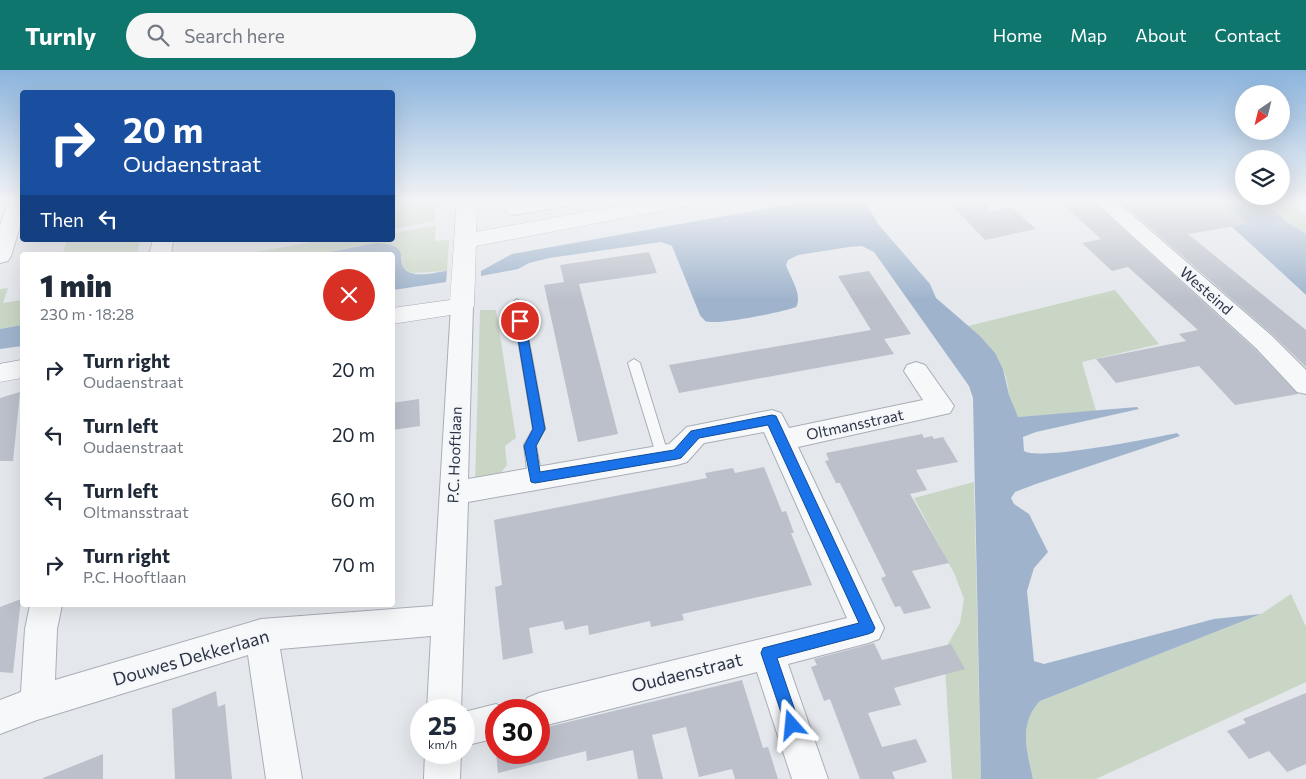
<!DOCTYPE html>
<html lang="en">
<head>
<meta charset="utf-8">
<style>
	:root { --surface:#fff; --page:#f6f6f7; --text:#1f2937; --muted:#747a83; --accent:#0f766e }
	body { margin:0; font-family:Commissioner,sans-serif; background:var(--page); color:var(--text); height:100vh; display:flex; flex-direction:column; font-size:19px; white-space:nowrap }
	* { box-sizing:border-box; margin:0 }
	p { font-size:16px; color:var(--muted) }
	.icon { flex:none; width:28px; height:28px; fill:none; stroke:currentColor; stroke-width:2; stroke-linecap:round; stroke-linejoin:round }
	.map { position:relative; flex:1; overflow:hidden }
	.sheet { position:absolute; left:20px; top:182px; width:375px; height:355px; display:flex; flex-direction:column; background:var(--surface); border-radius:5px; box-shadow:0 5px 20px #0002 }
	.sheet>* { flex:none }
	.hud { position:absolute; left:20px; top:20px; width:375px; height:152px; border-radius:5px; box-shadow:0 5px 20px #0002; background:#1a4fa0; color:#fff; overflow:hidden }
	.needle { width:32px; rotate:215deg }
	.fabs { position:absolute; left:1235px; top:15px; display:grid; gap:10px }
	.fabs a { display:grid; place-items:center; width:55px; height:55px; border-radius:50%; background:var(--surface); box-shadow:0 5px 20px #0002; font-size:25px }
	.speed { position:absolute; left:410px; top:629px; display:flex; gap:10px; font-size:25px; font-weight:700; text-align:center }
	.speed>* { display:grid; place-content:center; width:65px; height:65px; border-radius:50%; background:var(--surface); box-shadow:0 5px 20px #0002; line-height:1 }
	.speed small { font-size:12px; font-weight:400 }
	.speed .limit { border:8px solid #d22; background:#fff; color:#111 }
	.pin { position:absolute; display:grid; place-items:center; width:42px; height:42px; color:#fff; margin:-21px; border:2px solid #fff; border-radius:50%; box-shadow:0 1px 5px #0007 }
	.me { position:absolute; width:55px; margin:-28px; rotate:342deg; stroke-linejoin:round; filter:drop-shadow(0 0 4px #0008) }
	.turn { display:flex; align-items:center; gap:18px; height:105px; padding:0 20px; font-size:22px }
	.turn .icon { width:65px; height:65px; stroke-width:2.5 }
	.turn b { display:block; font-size:35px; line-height:42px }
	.then { display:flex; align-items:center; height:48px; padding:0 20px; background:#0003; gap:10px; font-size:19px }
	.round { display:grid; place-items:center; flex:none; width:52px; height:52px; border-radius:26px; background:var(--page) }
	.head { display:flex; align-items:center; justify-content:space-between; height:85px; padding:0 20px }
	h1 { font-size:30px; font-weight:800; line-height:38px }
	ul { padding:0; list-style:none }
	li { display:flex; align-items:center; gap:15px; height:65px; padding:0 20px }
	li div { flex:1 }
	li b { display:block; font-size:19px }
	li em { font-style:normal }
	header { display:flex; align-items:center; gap:30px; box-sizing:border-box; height:70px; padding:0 25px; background:var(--accent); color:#fff }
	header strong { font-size:24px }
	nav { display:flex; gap:28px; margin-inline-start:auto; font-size:18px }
	.search { width:350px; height:45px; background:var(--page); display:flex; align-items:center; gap:12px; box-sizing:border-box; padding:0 18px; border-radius:28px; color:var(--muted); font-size:19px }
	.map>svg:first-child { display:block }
	.green { fill:#c9d6c5 }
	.water { fill:#9fb4cc }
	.building { fill:#bbc0ca }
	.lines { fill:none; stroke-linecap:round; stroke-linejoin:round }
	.service-casing { stroke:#a9aeb7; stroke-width:2 }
	.minor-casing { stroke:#a9aeb7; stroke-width:2 }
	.tertiary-casing { stroke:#a9aeb7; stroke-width:1 }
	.service { fill:#f7f8fa; fill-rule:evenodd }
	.minor { fill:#f7f8fa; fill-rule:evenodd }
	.tertiary { fill:#f7f8fa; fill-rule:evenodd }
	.route { fill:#1a73e8; stroke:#114b97 }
	.labels { text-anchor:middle; stroke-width:4.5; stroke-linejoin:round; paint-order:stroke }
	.street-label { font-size:15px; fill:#2b3445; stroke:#f4f6f9 }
	.near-street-label { font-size:18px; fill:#2b3445; stroke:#f4f6f9 }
</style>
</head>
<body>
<header>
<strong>Turnly</strong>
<div class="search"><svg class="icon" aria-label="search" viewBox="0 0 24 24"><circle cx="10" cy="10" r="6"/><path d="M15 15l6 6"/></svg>Search here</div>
<nav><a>Home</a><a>Map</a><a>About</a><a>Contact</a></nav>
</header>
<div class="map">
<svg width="1306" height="709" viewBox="0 0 1306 709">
	<rect width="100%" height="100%" fill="#e4e7ec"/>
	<g class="green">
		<path d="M 393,130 L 436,130 L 435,151 L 393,159 Z"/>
		<path d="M 1263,130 L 1289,130 L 1306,145 L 1306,164 L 1287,152 Z"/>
		<path d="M 436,155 L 435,171 L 449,170 L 447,201 L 413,203 C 403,200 402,195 402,186 L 362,175 L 313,185 L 239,185 L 307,173 L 307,170 L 392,170 L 393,163 Z"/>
		<path d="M 67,170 L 140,170 L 137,185 L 62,185 Z"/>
		<path d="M 8,218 L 3,233 L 22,230 L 22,255 L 0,259 L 0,219 Z"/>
		<path d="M 1115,220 L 1159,274 L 1082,292 L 1096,341 L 1018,347 C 1007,334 1010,314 1003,299 C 997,284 980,266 968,256 Z"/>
		<path d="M 480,240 L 496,240 L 516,368 L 505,376 L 507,395 L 495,410 L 475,414 Z"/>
		<path d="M 974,412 L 981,709 L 952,709 L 944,581 L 960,553 L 964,529 L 955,505 L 914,428 Z"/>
		<path d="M 1291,524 L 1306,557 L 1306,612 L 1096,709 L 1033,709 C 1027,680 1018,654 1040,631 L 1261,544 Z"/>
	</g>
	<g class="water">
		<path d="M 814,130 L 864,130 L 878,154 L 930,214 L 936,228 L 980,266 L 995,283 L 1003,299 L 1009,325 L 1018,347 L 1137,337 L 1139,339 L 1036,362 L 1023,367 L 1024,381 C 1040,391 1152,368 1177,363 L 1180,366 L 1036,414 L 1015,422 L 1011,428 L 1014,434 L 1029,444 L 1048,482 L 1034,498 L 1027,521 L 1034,591 L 1044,594 L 1214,549 L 1261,544 L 1040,631 C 1018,654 1027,681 1033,709 L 981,709 L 973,328 L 969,316 L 874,182 L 862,176 L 849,177 L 798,185 L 788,190 L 786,195 C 790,207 803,225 796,237 C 783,242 716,256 705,251 C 705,250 700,246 700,245 L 672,176 L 661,172 L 549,188 L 529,193 L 518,199 L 481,206 L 481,201 L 512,184 Z"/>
		<path d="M 1203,130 L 1263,130 L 1287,152 L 1306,164 L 1306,225 Z"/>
		<path d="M 376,173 C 415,175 393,191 407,201 C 417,208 436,202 447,201 L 446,212 L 393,220 L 392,185 L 313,185 Z"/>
		<path d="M 22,255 L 22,276 L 0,279 L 0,259 Z"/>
	</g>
	<g class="building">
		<path d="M 947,130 L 988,130 L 989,142 L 1011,137 L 1036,159 L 985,170 Z"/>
		<path d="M 1058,130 L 1091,130 L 1255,279 L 1298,324 L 1235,335 L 1199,296 L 1116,313 L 1096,289 L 1186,271 L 1179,264 L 1198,260 L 1128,197 L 1112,201 L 1082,173 L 1101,169 Z"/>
		<path d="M 1118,130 L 1223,130 L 1248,154 L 1188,164 L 1306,260 L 1306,297 L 1273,265 Z"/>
		<path d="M 649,182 L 657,203 L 579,214 L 618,364 L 578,372 L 544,215 L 564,212 L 560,195 Z"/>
		<path d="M 869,201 L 911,264 L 884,269 L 894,284 L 679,323 L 669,295 L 871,260 L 838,206 Z"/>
		<path d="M 20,322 L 13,391 L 0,391 L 0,328 Z"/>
		<path d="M 419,329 L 420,356 L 392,360 L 392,333 Z"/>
		<path d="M 922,364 L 924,368 L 932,366 L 934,369 L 943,367 L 958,392 L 916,400 L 927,420 L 910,424 L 949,493 L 912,501 L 931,538 L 904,544 L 900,536 L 895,537 L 881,508 L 886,506 L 840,413 L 836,413 L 825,391 L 829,390 L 826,383 Z"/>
		<path d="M 764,397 L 782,442 L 786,441 L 794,463 L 791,463 L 812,515 L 682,544 L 684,550 L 651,557 L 650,551 L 589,565 L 588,555 L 565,560 L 563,551 L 529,558 L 533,583 L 503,590 L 495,517 L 502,515 L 494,450 L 707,408 L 705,403 L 733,398 L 735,403 Z"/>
		<path d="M 21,529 L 13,603 L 0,602 L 0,537 Z"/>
		<path d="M 874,573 L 882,590 L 951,574 L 965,599 L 894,618 L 901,635 L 868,643 L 882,677 L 916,669 L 927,692 L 892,702 L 895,709 L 860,709 L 830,629 L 824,631 L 811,597 L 817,595 L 814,589 Z"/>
		<path d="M 742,610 L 763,678 L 768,677 L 778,709 L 735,709 L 732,699 L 699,707 L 686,657 L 652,665 L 663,709 L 638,709 L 633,680 L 587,691 L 586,681 L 498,703 L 496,682 L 539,682 L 539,659 Z"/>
		<path d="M 216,621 L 218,637 L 225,634 L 232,709 L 175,709 L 172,639 Z"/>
		<path d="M 1306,623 L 1306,694 L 1287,702 L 1269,681 L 1249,689 L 1227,661 L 1246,653 L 1243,649 Z"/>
		<path d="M 103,684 L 103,709 L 43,709 L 43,708 Z"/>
	</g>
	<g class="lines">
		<defs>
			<g id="service">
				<path d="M 517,229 L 522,233 L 545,359 L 536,375 L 542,408 L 540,412 L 535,413 L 530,412 L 528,408 L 524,375 L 533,359 L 512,233 Z"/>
				<path d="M 634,289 L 640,293 L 669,387 L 668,391 L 663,392 L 658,391 L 657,387 L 628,293 Z"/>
			</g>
			<g id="minor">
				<path d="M 9,130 L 22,130 L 22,150 L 11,186 L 8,191 L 0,193 L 0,156 Z"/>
				<path d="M 529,130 L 575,130 L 572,134 L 565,136 L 515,145 L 508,143 L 505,139 L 508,135 Z"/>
				<path d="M 1093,130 L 1115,130 L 1272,266 L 1306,300 L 1306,324 L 1297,322 L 1256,278 Z"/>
				<path d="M 153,170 L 173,170 L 171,185 L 149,185 Z"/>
				<path d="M 462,228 L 470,231 L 473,236 L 468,409 L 669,374 L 687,357 L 772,340 L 781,343 L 789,358 L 923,330 L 904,301 L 907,295 L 916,292 L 925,295 L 954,336 L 950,343 L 798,377 L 884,558 L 879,569 L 868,573 L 788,594 L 828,709 L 792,709 L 757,602 L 539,657 L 539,640 L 522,640 L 527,628 L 539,623 L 847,548 L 764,362 L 704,373 L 687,392 L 677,395 L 468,432 L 461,640 L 427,640 L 431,566 L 280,579 L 302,709 L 266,709 L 248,585 L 37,650 L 0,664 L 0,630 L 21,622 L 25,559 L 30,535 L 62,535 L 57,559 L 55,610 L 261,549 L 433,536 L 451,236 L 454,231 Z"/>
				<path d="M 496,634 L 509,640 L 496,640 L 496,668 L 464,676 L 464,642 Z"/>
				<path d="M 425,682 L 461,682 L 460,709 L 424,709 Z"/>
			</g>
			<g id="tertiary">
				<path d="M 457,130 L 477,130 L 476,162 L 651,130 L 697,130 L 694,134 L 687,136 L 476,176 L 474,236 L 470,242 L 392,254 L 392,238 L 450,230 Z"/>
				<path d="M 22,290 L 22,308 L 0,312 L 0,294 Z"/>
			</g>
		</defs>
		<use href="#service" class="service-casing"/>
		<use href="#minor" class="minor-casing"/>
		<use href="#tertiary" class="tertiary-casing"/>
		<use href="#service" class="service"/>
		<use href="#minor" class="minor"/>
		<use href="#tertiary" class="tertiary"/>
	</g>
	<linearGradient id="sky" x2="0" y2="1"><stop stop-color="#8bb4dd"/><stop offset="0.57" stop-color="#f3f4f6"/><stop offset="1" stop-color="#f3f4f6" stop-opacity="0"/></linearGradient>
	<rect width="1306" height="230" fill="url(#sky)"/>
	<path class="route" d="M 520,248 L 525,251 L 545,359 L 536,376 L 540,402 L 674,380 L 691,361 L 772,345 L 776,346 L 875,558 L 873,562 L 868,564 L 777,588 L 800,655 L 798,660 L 792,663 L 787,660 L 761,583 L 763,578 L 859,553 L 768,355 L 699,368 L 681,388 L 677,389 L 535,413 L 531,412 L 524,376 L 533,359 L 515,251 Z"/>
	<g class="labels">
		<g class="street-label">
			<text transform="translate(1206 221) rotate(41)" y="5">Westeind</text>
			<text transform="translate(855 355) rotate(-12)" y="5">Oltmansstraat</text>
			<text transform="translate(455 385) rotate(-88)" y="5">P.C. Hooftlaan</text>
		</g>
		<g class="near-street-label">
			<text transform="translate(191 588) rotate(-16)" y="6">Douwes Dekkerlaan</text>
			<text transform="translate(687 603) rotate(-14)" y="6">Oudaenstraat</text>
		</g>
	</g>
</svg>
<div class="fabs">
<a><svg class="needle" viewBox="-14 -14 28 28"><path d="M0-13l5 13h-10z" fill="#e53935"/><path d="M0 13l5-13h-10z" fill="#747a83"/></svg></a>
<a><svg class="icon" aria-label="layers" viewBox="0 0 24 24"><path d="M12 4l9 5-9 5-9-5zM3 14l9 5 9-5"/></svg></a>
</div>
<div class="speed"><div>25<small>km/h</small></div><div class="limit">30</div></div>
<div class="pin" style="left:520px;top:251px;background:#d93025"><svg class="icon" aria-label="arrive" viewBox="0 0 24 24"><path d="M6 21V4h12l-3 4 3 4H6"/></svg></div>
<svg class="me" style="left:792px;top:655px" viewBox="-20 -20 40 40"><path d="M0-17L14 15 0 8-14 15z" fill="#1a73e8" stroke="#fff" stroke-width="4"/></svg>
<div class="hud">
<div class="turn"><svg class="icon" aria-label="right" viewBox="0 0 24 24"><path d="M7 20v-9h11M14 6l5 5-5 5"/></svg><div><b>20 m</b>Oudaenstraat</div></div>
<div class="then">Then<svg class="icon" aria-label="left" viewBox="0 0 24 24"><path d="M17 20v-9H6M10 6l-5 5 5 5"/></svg></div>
</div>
<section class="sheet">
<div class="head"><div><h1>1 min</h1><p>230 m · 18:28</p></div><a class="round" style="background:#d93025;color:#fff"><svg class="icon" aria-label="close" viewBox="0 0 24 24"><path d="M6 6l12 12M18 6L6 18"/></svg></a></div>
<ul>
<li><svg class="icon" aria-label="right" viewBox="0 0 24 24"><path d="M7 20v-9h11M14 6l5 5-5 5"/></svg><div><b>Turn right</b><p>Oudaenstraat</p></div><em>20 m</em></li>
<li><svg class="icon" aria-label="left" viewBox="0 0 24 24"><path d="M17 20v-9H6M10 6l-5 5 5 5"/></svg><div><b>Turn left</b><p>Oudaenstraat</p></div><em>20 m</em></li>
<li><svg class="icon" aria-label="left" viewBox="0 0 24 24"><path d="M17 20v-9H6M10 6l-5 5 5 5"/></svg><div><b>Turn left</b><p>Oltmansstraat</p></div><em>60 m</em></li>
<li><svg class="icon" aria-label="right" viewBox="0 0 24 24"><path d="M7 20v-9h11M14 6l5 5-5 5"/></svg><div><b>Turn right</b><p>P.C. Hooftlaan</p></div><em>70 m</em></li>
</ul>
</section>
</div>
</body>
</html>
